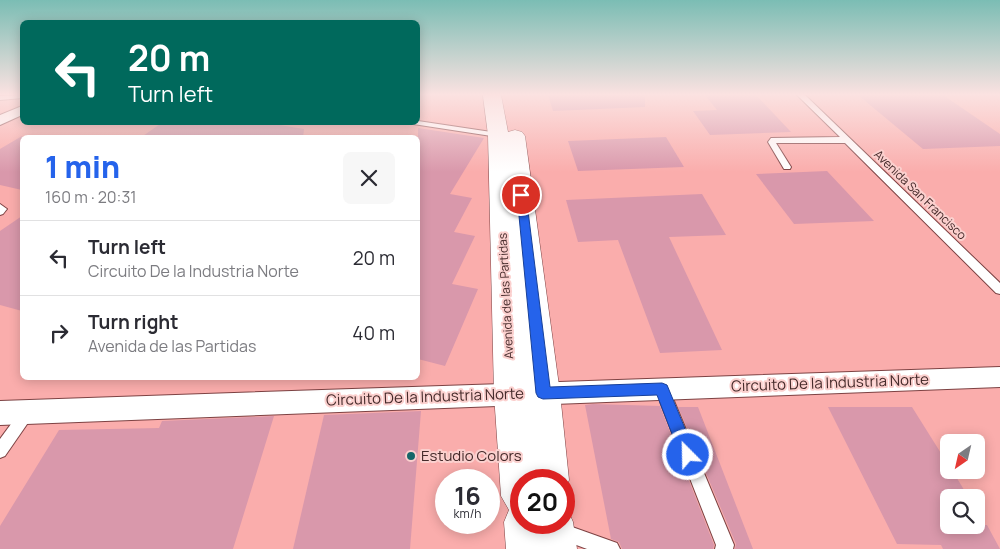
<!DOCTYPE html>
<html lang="en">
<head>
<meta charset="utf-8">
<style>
	:root { --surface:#fff; --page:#f7f7f7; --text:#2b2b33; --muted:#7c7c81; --line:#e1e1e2; --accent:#2563eb }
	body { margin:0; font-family:Manrope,sans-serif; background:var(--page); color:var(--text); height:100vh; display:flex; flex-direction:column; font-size:19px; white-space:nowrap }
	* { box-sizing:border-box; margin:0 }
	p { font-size:16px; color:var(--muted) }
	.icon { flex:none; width:28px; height:28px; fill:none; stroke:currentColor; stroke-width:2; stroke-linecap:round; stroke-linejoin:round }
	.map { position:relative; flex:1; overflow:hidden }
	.drawer { position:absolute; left:20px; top:135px; width:400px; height:245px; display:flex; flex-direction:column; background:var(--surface); border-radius:8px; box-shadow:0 2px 12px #0003 }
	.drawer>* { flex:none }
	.banner { position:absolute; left:20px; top:20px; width:400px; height:105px; border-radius:8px; box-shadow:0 2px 12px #0003; background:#00695c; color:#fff; overflow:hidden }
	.needle { width:32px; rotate:214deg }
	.tools { position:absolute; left:940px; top:434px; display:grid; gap:10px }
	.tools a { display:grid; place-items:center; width:45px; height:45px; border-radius:8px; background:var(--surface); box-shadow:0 2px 12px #0003; font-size:25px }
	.speed { position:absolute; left:435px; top:469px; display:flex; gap:10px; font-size:25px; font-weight:700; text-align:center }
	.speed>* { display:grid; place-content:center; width:65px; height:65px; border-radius:50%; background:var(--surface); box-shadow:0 2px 12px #0003; line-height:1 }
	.speed small { font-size:12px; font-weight:400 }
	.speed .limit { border:8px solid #d22; background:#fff; color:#111 }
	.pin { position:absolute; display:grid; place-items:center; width:42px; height:42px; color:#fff; margin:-21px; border:2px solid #fff; border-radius:50%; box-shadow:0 1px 5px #0007 }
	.me { position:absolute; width:55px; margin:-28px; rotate:337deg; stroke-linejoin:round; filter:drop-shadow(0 0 4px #0008) }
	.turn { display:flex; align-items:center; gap:18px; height:105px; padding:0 25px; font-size:22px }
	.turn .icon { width:65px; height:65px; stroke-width:2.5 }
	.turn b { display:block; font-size:35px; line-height:42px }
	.round { display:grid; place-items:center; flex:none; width:52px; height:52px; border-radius:8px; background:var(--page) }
	.overview { display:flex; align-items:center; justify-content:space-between; height:85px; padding:0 25px }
	h1 { font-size:30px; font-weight:800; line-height:38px; color:var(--accent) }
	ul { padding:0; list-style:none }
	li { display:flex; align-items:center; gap:15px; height:75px; padding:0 25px; border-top:1px solid var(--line) }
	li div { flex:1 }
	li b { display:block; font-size:19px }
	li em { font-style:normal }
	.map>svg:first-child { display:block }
	.built { fill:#faadac; fill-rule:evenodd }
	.building { fill:#d998ab }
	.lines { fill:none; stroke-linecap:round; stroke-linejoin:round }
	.lane-casing { stroke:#7d4243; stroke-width:2 }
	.street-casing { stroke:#7d4243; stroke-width:2 }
	.secondary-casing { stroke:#7d4243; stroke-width:1 }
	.lane { fill:#fff; fill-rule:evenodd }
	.street { fill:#fff; fill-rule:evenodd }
	.secondary { fill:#fff; fill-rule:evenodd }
	.route { fill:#2563eb; stroke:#184099 }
	.poi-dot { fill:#176669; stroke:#fbd0ce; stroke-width:2 }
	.labels { text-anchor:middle; stroke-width:4; stroke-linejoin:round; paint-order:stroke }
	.street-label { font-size:12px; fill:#452a2a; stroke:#fbd0ce }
	.near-street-label { font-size:15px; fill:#452a2a; stroke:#fbd0ce }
	.near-poi-label { font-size:15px; fill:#452a2a; stroke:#fbd0ce; text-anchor:start }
</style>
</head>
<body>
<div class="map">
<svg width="1000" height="549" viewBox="0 0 1000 549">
	<rect width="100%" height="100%" fill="#f7bebd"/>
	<path class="built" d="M 0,95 L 22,95 L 22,122 L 418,122 L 418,95 L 1000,95 L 1000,549 L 0,549 ZM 22,138 L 418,138 L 418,378 L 22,378 ZM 949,442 L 976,442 L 976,470 L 949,470 ZM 446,480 L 489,480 L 489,522 L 446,522 ZM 521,480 L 564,480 L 564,522 L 521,522 ZM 949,498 L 976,498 L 976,525 L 949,525 Z"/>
	<g class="building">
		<path d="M 548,95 L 645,95 L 645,107 L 553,111 Z"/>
		<path d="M 705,95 L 756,95 L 791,132 L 710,135 L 693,111 L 717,110 Z"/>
		<path d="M 858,95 L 943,95 L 1000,134 L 1000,146 L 923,149 Z"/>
		<path d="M 163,122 L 261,122 L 304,129 L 303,138 L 140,138 Z"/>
		<path d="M 418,128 L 484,138 L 450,194 L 472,198 L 454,232 L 475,236 L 452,284 L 478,289 L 445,366 L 418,359 Z"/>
		<path d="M 22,136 L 22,190 L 0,185 L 0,149 Z"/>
		<path d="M 666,137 L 684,167 L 578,171 L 568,141 Z"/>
		<path d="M 827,171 L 874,221 L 794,224 L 756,174 Z"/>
		<path d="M 702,194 L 726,235 L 669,237 L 722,350 L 660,353 L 618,240 L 578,242 L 566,200 Z"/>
		<path d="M 22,216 L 22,311 L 0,305 L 0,231 Z"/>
		<path d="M 593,404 L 660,406 L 714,545 L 713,549 L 622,549 L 619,542 L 611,539 L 585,405 Z"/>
		<path d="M 678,407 L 698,407 L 753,549 L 735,549 L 736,544 Z"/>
		<path d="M 828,407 L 912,407 L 949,466 L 949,470 L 952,470 L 969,498 L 949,498 L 949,525 L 987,525 L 1000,549 L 943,549 L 941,545 L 897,544 Z"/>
		<path d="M 421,411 L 410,549 L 293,549 L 324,415 Z"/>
		<path d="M 274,416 L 233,549 L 0,549 L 0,526 L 59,430 L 159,428 L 162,421 Z"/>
	</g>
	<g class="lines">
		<defs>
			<g id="lane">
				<path d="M 22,95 L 22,98 L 0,100 L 0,96 Z"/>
				<path d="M 797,95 L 805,95 L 1000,283 L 1000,294 L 996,293 L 845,143 L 776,143 L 791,167 L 790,169 L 784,169 L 768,142 L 771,138 L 840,137 Z"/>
				<path d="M 418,121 L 498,133 L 502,135 L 498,137 L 400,122 Z"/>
				<path d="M 0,204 L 7,209 L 3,214 L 0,215 Z"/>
				<path d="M 662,383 L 667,385 L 669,389 L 734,545 L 733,549 L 715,549 L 716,545 L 655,389 L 657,385 Z"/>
				<path d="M 27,407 L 32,409 L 34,413 L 32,417 L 5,456 L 0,458 L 0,439 L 22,409 Z"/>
				<path d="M 561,523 L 617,543 L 620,549 L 587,549 L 555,537 L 553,531 L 555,525 Z"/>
			</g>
			<g id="street">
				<path d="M 22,106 L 22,115 L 0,125 L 0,115 Z"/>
				<path d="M 1000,367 L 1000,387 L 0,425 L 0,401 Z"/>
			</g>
			<path id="secondary" d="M 483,95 L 501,95 L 508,132 L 515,130 L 522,132 L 525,136 L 560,393 L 569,480 L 564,492 L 564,480 L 521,480 L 521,522 L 564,522 L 564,506 L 567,508 L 573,522 L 577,549 L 506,549 L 504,522 L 509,510 L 501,496 L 494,394 L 488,135 Z"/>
		</defs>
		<use href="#lane" class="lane-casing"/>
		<use href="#street" class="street-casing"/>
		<use href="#secondary" class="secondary-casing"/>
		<use href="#lane" class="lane"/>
		<use href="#street" class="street"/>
		<use href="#secondary" class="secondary"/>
	</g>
	<linearGradient id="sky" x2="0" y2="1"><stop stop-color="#7bbdb4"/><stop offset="0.55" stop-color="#fbe2e1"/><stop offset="1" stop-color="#fbe2e1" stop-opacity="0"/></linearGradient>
	<rect width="1000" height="172" fill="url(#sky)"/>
	<path class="route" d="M 521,192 L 526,195 L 550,387 L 662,383 L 667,385 L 696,455 L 693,460 L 688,462 L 682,460 L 657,395 L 543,399 L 538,397 L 536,393 L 517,195 Z"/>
	<circle class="poi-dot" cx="411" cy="456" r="5"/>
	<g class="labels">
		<g class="street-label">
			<text transform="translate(920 195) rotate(44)" y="4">Avenida San Francisco</text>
			<text transform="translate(506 296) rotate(-93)" y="4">Avenida de las Partidas</text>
		</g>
		<g class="near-street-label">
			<text transform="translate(830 383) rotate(-2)" y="5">Circuito De la Industria Norte</text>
			<text transform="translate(425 397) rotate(-2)" y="5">Circuito De la Industria Norte</text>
		</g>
		<g class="near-poi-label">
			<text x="421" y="461">Estudio Colors</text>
		</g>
	</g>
</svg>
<div class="tools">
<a><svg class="needle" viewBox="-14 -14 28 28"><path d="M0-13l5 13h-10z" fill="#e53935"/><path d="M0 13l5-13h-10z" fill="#7c7c81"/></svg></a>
<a><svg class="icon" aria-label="search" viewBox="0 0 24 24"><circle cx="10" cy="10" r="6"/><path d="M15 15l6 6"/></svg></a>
</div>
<div class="speed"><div>16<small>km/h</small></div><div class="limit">20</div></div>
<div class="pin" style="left:521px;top:195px;background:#d93025"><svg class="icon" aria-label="arrive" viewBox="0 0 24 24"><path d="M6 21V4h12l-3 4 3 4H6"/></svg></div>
<svg class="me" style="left:688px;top:455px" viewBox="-20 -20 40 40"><circle r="17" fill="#2563eb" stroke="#fff" stroke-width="3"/><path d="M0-11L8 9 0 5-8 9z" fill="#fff"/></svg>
<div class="banner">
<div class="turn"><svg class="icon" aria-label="left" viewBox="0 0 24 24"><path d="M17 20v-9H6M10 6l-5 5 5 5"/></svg><div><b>20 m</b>Turn left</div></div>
</div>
<section class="drawer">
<div class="overview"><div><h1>1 min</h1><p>160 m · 20:31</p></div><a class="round"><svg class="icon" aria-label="close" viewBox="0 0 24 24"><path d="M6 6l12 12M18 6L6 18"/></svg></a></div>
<ul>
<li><svg class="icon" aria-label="left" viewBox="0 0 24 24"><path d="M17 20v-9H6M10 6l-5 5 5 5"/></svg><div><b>Turn left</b><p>Circuito De la Industria Norte</p></div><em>20 m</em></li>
<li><svg class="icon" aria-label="right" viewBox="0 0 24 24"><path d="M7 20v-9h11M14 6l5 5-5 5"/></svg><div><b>Turn right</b><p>Avenida de las Partidas</p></div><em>40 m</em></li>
</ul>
</section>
</div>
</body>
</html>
